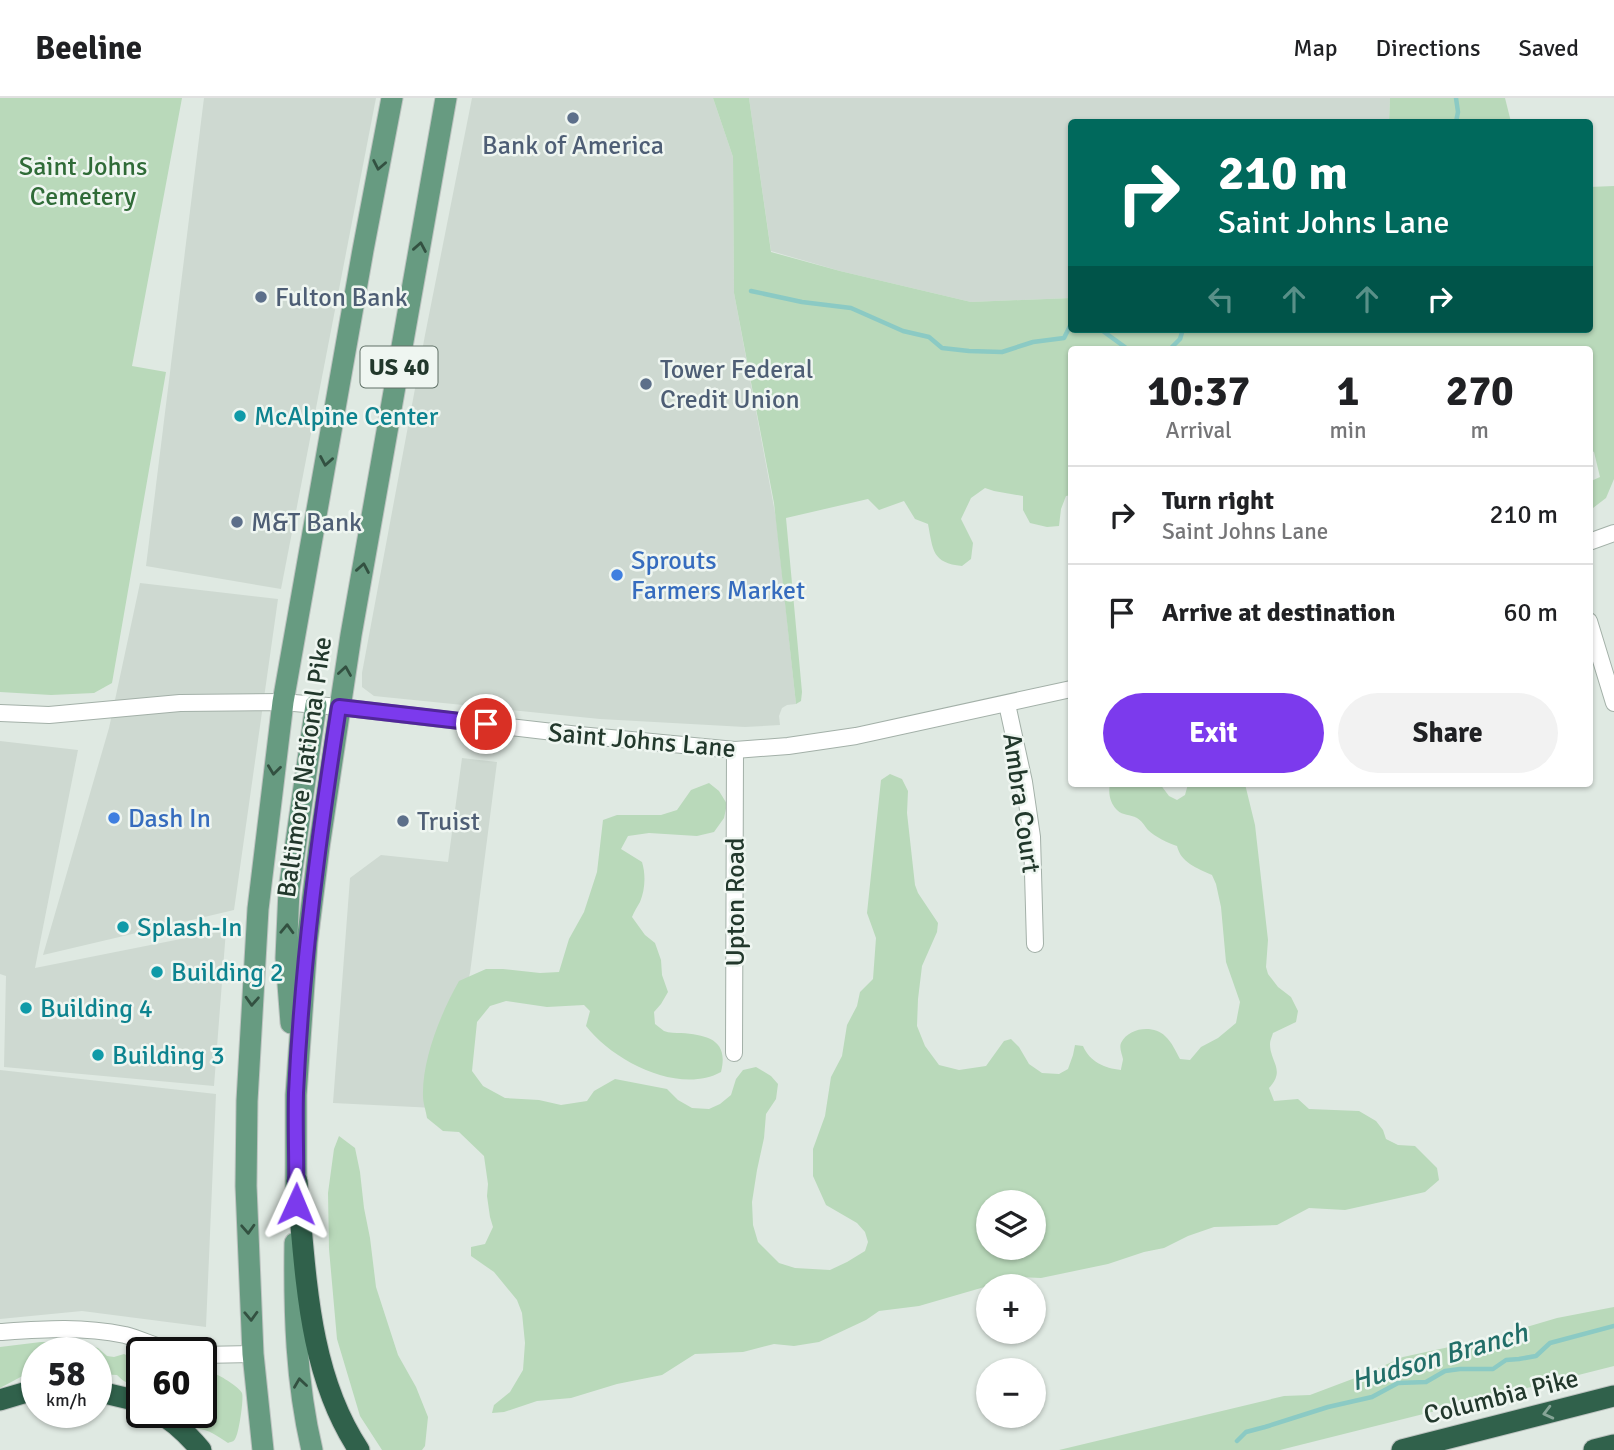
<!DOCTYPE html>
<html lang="en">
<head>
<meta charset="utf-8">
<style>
	:root { --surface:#fff; --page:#f2f2f2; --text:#202124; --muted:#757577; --line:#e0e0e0; --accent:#7c3aed }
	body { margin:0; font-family:Signika,sans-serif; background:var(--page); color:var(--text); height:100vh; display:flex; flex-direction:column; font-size:26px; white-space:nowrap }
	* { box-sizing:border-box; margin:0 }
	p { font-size:23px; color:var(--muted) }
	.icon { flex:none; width:38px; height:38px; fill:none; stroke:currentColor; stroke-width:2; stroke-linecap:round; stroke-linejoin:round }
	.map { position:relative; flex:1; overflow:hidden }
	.details { position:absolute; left:1068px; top:248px; width:525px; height:441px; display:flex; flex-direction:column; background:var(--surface); border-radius:7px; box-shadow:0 2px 5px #0004 }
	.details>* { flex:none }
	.guide { position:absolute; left:1068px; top:21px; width:525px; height:214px; border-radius:7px; box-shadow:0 2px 5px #0004; background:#00695c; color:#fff; overflow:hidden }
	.fabs { position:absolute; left:976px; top:1092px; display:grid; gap:14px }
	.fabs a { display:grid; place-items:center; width:70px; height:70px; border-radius:50%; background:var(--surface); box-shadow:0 2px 5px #0004; font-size:35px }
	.speed { position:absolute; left:21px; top:1239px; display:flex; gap:14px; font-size:35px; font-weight:700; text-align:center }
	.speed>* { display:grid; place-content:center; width:91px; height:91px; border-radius:50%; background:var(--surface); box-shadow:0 2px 5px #0004; line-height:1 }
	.speed small { font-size:18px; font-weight:400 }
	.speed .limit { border:4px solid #111; border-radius:10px; background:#fff; color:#111 }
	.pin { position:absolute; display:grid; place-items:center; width:60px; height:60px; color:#fff; margin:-30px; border:4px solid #fff; border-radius:50%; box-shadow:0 2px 7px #0007 }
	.me { position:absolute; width:77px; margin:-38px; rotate:1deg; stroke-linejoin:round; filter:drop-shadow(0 0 5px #0008) }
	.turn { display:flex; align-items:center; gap:24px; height:147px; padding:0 35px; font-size:32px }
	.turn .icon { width:91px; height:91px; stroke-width:2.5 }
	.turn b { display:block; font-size:49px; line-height:60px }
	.lanes { display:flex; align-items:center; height:66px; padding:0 35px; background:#0003; justify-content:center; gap:35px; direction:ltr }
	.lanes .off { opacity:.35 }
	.eta { display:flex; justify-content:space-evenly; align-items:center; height:119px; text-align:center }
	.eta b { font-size:42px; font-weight:800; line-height:49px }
	.action { display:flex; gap:14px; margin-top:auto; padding:14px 35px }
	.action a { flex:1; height:80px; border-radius:42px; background:var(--accent); color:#fff; font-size:28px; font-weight:800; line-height:80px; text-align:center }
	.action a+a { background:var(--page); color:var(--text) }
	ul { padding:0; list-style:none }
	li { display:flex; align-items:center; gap:21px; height:98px; padding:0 35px; border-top:2px solid var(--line) }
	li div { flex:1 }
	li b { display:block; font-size:26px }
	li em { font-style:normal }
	header { display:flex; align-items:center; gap:42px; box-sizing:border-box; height:98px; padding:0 35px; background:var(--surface); border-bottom:2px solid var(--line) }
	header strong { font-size:33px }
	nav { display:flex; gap:38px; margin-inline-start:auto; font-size:24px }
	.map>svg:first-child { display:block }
	.built { fill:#ced9d1 }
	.green { fill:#b9d9ba; fill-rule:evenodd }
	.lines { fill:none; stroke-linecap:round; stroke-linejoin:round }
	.stream { stroke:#8bcac4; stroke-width:4.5 }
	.minor-casing { stroke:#a3b0a8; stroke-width:18 }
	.major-casing { stroke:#bdc3c0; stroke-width:23 }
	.highway-casing { stroke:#bdc3c0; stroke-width:23 }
	.minor { stroke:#fff; stroke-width:16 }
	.major { stroke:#679b81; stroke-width:21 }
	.highway { stroke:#30614b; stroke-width:21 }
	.oneway { stroke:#335141 }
	.oneway2 { stroke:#86a496 }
	.route-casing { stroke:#51269a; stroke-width:18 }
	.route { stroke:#7c3aed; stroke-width:12 }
	.service-dot { fill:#5c6f8a; stroke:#eff6f1; stroke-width:2.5 }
	.culture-dot { fill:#0f9aa8; stroke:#eff6f1; stroke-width:2.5 }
	.shop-dot { fill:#3f7fe0; stroke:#eff6f1; stroke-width:2.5 }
	.labels { text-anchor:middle; stroke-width:5; stroke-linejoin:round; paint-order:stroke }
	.shield { fill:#eff6f1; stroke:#607167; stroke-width:2 }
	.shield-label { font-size:24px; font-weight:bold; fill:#22382c }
	.service-label { font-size:26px; fill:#4e5e75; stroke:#eff6f1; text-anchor:start }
	.park-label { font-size:26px; fill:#2f6b37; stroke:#eff6f1 }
	.culture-label { font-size:26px; fill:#0d838f; stroke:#eff6f1; text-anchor:start }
	.shop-label { font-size:26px; fill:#366cbe; stroke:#eff6f1; text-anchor:start }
	.street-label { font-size:26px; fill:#22382c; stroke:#eff6f1 }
	.water-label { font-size:28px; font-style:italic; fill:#216e68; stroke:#eff6f1 }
</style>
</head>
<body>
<header>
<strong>Beeline</strong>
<nav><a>Map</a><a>Directions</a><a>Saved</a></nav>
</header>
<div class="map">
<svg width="1614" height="1352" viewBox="0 0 1614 1352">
	<rect width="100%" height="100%" fill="#dfe9e2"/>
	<g class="built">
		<path d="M 204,0 L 376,0 L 281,491 L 146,468 Z"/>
		<path d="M 472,0 L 713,0 L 733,59 L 734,195 L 776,420 L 796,606 L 787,607 L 782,610 L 779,618 L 780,627 L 745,629 L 600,621 L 374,598 L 362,589 L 362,575 L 425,237 Z"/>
		<path d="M 749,0 L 1390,0 L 1389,24 L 1071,24 L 1071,200 L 971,204 L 840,173 L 771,153 Z"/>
		<path d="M 140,485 L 278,501 L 234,812 L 43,857 L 109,630 Z"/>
		<path d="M 0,643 L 78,652 L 35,870 L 226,832 L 214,988 L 4,969 L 6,878 L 0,876 Z"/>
		<path d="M 462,660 L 497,664 L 470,875 L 435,1010 L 333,1005 L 350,780 L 381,757 L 448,764 Z"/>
		<path d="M 0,972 L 216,996 L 206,1229 L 82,1213 L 0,1221 Z"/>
	</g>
	<g class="green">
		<path d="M 0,0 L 182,0 L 132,268 L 166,274 L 112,585 L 94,595 L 51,597 L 0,594 Z"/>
		<path d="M 713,0 L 749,0 L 771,154 L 840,173 L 971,204 L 1071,200 L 1071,231 L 1589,231 L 1589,89 L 1614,88 L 1614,381 L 1606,400 L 1593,410 L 1589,407 L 1589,384 L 1600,379 L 1594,354 L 1589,351 L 1589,252 L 1071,252 L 1071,397 L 1066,398 L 1061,411 L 1059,428 L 1047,429 L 1030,425 L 1023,412 L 1023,398 L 994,393 L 985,390 L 971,400 L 961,421 L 973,445 L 971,461 L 962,468 C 932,465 933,452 928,426 L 915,421 L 904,403 L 879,412 L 868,401 L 786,420 L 802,594 L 801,603 L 796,606 L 774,405 L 734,195 L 733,59 Z"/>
		<path d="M 1390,0 L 1505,0 L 1511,24 L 1389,24 Z"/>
		<path d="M 890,676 L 902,681 L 908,693 L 907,715 L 915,787 L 918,795 L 938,825 L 937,834 L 922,868 L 918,901 L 917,928 L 925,948 L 939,967 L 959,972 L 986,968 L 1004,943 L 1011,941 L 1019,949 L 1029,966 L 1042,975 L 1059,976 L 1068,971 L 1073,957 L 1075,947 L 1083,948 C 1090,964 1104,970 1121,972 C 1121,970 1123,963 1123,961 C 1122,956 1119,950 1121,945 C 1129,929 1154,927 1165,938 C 1172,944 1176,954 1180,961 L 1190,962 L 1201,949 L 1218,940 L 1236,925 L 1240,904 L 1226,864 L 1221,809 L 1216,786 L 1212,777 C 1197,770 1181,765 1177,748 C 1168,745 1155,739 1148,732 C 1144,727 1142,723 1137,720 C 1130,716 1123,718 1117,712 C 1110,705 1108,695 1110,686 L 1160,686 L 1169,698 L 1177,702 L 1185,697 L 1188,686 L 1245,686 L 1255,727 L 1268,842 L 1266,869 L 1268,876 L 1278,889 L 1291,899 L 1298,913 L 1296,924 L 1273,935 C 1272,939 1270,942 1270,946 C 1270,964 1286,972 1269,990 L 1274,1003 L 1298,1001 L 1309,1011 L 1359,1013 L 1376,1023 L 1383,1032 L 1386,1041 L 1398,1047 L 1415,1048 L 1437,1070 L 1439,1082 L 1425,1094 L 1399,1100 L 1345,1112 L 1309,1110 L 1277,1127 L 1214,1129 L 1188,1138 L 1164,1150 L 1144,1154 L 1108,1166 L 1041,1180 L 1019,1179 L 919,1208 L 879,1213 L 866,1222 L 819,1244 L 794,1248 L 774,1246 L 743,1254 L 695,1256 L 662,1277 L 617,1286 L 571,1300 L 537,1303 L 504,1314 L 492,1315 L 494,1307 L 510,1294 L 523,1272 L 525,1245 L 522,1215 L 517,1202 L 494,1174 L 471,1158 L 471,1149 L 485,1146 L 493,1129 L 490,1119 L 487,1098 L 488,1086 L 484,1058 L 459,1034 L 443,1033 L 427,1020 C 426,1013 423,1005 423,998 C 422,961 441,915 459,883 L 486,871 L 503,871 L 540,875 L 559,874 L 569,841 L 584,814 L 597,774 L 603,722 L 617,717 L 661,717 L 677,712 L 691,692 L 709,685 L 719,693 L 727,706 L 724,720 L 714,734 L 697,738 L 649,735 L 628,738 L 621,751 L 642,764 C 646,777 645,792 640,804 C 637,809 634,814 632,819 L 645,837 L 655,845 L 661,862 L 662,877 L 668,894 L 661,906 L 654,914 L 655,926 C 658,928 661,931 664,933 C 669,935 676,935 681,935 C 708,937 729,942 721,974 C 679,997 613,963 586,928 L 590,913 L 584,907 L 547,909 L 506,903 L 490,908 L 477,924 L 472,973 L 483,988 L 505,1000 L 539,1002 L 561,1007 L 587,1003 L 594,993 L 615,981 L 667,991 L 678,1002 L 692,1010 L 709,1011 L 720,1006 L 731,997 L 736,981 L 743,972 L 756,969 L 771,978 L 778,986 L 776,1001 L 766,1016 L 764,1040 L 757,1072 L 752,1104 L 753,1127 L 758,1144 L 779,1165 L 795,1170 L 830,1172 L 847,1164 L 865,1153 L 868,1144 L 865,1134 L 857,1125 L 826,1107 L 813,1078 L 813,1051 L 825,1018 L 831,979 L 842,958 L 847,927 L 857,908 L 860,894 L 873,881 L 876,840 L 867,815 L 881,682 ZM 989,1104 L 1034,1104 L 1034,1150 L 989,1150 Z"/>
		<path d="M 339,1038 L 355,1050 L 360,1074 L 364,1110 L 370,1140 L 376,1189 L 398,1257 L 416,1289 L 428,1319 L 425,1348 L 422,1352 L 382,1352 L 360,1318 L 337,1241 L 329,1151 L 328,1095 L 334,1051 Z"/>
		<path d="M 1614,1209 L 1614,1268 L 1280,1352 L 1059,1352 L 1284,1298 L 1310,1297 L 1363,1277 L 1403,1259 L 1486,1241 L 1557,1220 Z"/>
		<path d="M 41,1244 L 78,1244 L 98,1250 L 107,1258 L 114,1259 L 124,1256 L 142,1264 L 142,1285 C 130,1288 125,1285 117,1277 L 96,1276 L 96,1255 L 37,1255 L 37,1273 L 28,1275 L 0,1290 L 0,1249 Z"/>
		<path d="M 204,1276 C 207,1276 212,1275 215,1276 C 220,1277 240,1290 242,1295 C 244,1301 239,1333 236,1339 C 234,1344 233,1343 228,1345 C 223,1342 218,1338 212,1335 C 200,1328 187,1335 187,1314 L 201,1314 L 201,1278 Z"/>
	</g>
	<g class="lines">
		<g class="stream">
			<path d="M 1456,0 L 1458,14 L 1456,24"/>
			<path d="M 751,193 L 802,204 L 851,210 L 903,233 L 929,239 L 942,250 L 969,253 L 1002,254 L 1033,244 L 1064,240 L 1071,226"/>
			<path d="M 1100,231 L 1129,252"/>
			<path d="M 1169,252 L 1180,241 L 1183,231"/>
			<path d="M 1237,1343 L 1246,1334 L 1265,1329 L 1328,1309 L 1372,1299 L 1398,1285 L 1426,1284 L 1445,1273 L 1460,1271 L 1493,1271 L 1506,1262 L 1519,1261 L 1536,1258 L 1550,1245 L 1614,1228"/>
		</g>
		<defs>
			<g id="minor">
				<path d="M 1589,444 L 1614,435"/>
				<path d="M 1589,523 L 1614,605"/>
				<path d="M 1007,606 L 1024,684 L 1032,739 L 1035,846"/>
				<path d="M 0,615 L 49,617 L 180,605 L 283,604 L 339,609 L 579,637 L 735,652 L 788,648 L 856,638 L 1071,591"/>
				<path d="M 734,955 L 735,652"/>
				<path d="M 0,1234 C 44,1231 81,1228 125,1237 C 144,1242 162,1252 182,1255"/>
				<path d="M 201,1257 L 253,1256"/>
			</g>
			<g id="major">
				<path d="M 291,925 L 286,860 L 289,792 L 316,607"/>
				<path d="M 296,1099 L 296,997 L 307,844 L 319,749 L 351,537 L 446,0"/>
				<path d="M 295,1145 C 294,1215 296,1284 312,1352"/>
				<path d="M 263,1352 L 253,1256 L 246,1088 L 247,1003 L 258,811 L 283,604 L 363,152 L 392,0"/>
			</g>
			<g id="highway">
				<path d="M 297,1083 C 306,1174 307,1274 359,1352"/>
				<path d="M 96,1293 L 134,1302 L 142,1306"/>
				<path d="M 0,1302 L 37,1291"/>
				<path d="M 157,1314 C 175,1323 189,1338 201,1352"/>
				<path d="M 1402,1352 L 1614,1298"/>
				<path d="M 1594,1352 L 1614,1347"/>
			</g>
		</defs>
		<use href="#minor" class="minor-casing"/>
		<use href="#major" class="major-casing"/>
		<use href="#highway" class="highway-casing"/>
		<use href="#minor" class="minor"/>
		<use href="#major" class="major"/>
		<use href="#highway" class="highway"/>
	</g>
	<defs><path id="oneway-chevron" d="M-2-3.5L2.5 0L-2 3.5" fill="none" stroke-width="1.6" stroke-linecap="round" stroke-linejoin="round" transform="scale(1.75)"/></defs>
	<g class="oneway">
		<use href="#oneway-chevron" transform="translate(379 67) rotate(101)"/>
		<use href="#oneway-chevron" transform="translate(420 149) rotate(-80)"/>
		<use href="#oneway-chevron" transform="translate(326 363) rotate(100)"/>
		<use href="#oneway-chevron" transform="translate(363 470) rotate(-80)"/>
		<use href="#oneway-chevron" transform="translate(345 573) rotate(-81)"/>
		<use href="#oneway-chevron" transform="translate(274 672) rotate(97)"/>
		<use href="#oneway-chevron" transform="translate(287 831) rotate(-88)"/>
		<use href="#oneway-chevron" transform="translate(252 903) rotate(93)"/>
		<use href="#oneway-chevron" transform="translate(248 1131) rotate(87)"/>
		<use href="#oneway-chevron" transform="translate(251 1218) rotate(88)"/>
		<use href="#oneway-chevron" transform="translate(300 1285) rotate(-98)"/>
	</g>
	<use class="oneway2" href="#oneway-chevron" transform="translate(1548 1315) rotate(166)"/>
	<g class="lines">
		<defs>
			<path id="route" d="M 296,1106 C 297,1069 295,1032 296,995 C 302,865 319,737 339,609 L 486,626"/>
		</defs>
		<use href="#route" class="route-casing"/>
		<use href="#route" class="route"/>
	</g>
	<g class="service-dot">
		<circle cx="573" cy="20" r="7"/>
		<circle cx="261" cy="199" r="7"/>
		<circle cx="646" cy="286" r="7"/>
		<circle cx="237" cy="424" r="7"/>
		<circle cx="403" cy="723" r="7"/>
	</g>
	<g class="culture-dot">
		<circle cx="240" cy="318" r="7"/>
		<circle cx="123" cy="829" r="7"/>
		<circle cx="157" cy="874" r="7"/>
		<circle cx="26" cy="910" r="7"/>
		<circle cx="98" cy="957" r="7"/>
	</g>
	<g class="shop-dot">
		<circle cx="617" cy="477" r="7"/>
		<circle cx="114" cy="720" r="7"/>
	</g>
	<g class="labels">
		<rect class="shield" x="360.5" y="248.5" width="77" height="41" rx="5"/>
		<g class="shield-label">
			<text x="399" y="277">US 40</text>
		</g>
		<g class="service-label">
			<text x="573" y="56" text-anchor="middle">Bank of America</text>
			<text x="275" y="208">Fulton Bank</text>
			<text x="660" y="280">Tower Federal<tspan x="660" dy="30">Credit Union</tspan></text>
			<text x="251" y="433">M&amp;T Bank</text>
			<text x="417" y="732">Truist</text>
		</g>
		<g class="park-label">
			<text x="83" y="77">Saint Johns<tspan x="83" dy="30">Cemetery</tspan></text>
		</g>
		<g class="culture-label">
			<text x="254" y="327">McAlpine Center</text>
			<text x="137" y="838">Splash-In</text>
			<text x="171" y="883">Building 2</text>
			<text x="40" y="919">Building 4</text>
			<text x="112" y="966">Building 3</text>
		</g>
		<g class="shop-label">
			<text x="631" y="471">Sprouts<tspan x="631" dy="30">Farmers Market</tspan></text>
			<text x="128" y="729">Dash In</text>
		</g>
		<g class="street-label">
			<text transform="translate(642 642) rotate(5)" y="9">Saint Johns Lane</text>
			<text transform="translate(304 669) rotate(-82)" y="9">Baltimore National Pike</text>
			<text transform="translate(1022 705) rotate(82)" y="9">Ambra Court</text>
			<text transform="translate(735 804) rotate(-90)" y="9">Upton Road</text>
			<text transform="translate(1501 1298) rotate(-14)" y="9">Columbia Pike</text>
		</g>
		<g class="water-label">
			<text transform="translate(1439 1258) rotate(-16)" y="10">Hudson Branch</text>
		</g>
	</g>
</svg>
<div class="fabs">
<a><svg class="icon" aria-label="layers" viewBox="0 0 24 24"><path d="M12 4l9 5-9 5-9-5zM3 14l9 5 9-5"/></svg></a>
<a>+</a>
<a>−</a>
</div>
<div class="speed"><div>58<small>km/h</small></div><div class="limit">60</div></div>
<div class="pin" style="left:486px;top:626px;background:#d93025"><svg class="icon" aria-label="arrive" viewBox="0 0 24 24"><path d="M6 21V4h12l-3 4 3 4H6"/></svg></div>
<svg class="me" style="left:296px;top:1106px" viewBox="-20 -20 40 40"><path d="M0-17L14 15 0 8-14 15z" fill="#7c3aed" stroke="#fff" stroke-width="4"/></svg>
<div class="guide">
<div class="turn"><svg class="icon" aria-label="right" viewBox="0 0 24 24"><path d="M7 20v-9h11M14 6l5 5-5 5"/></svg><div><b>210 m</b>Saint Johns Lane</div></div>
<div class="lanes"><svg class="icon off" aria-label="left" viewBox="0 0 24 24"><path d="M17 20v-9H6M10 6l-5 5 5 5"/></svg><svg class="icon off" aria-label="ahead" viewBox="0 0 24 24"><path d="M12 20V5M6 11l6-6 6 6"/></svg><svg class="icon off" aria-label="ahead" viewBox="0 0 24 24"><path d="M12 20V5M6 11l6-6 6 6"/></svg><svg class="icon" aria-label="right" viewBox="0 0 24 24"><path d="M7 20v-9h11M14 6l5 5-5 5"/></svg></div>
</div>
<section class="details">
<div class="eta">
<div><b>10:37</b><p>Arrival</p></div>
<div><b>1</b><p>min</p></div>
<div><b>270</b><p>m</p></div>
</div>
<ul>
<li><svg class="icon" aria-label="right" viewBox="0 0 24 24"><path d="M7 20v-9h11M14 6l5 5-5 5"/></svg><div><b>Turn right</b><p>Saint Johns Lane</p></div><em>210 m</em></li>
<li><svg class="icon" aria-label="arrive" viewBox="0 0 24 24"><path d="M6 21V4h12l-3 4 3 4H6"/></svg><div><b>Arrive at destination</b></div><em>60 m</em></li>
</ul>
<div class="action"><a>Exit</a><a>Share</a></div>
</section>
</div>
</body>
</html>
